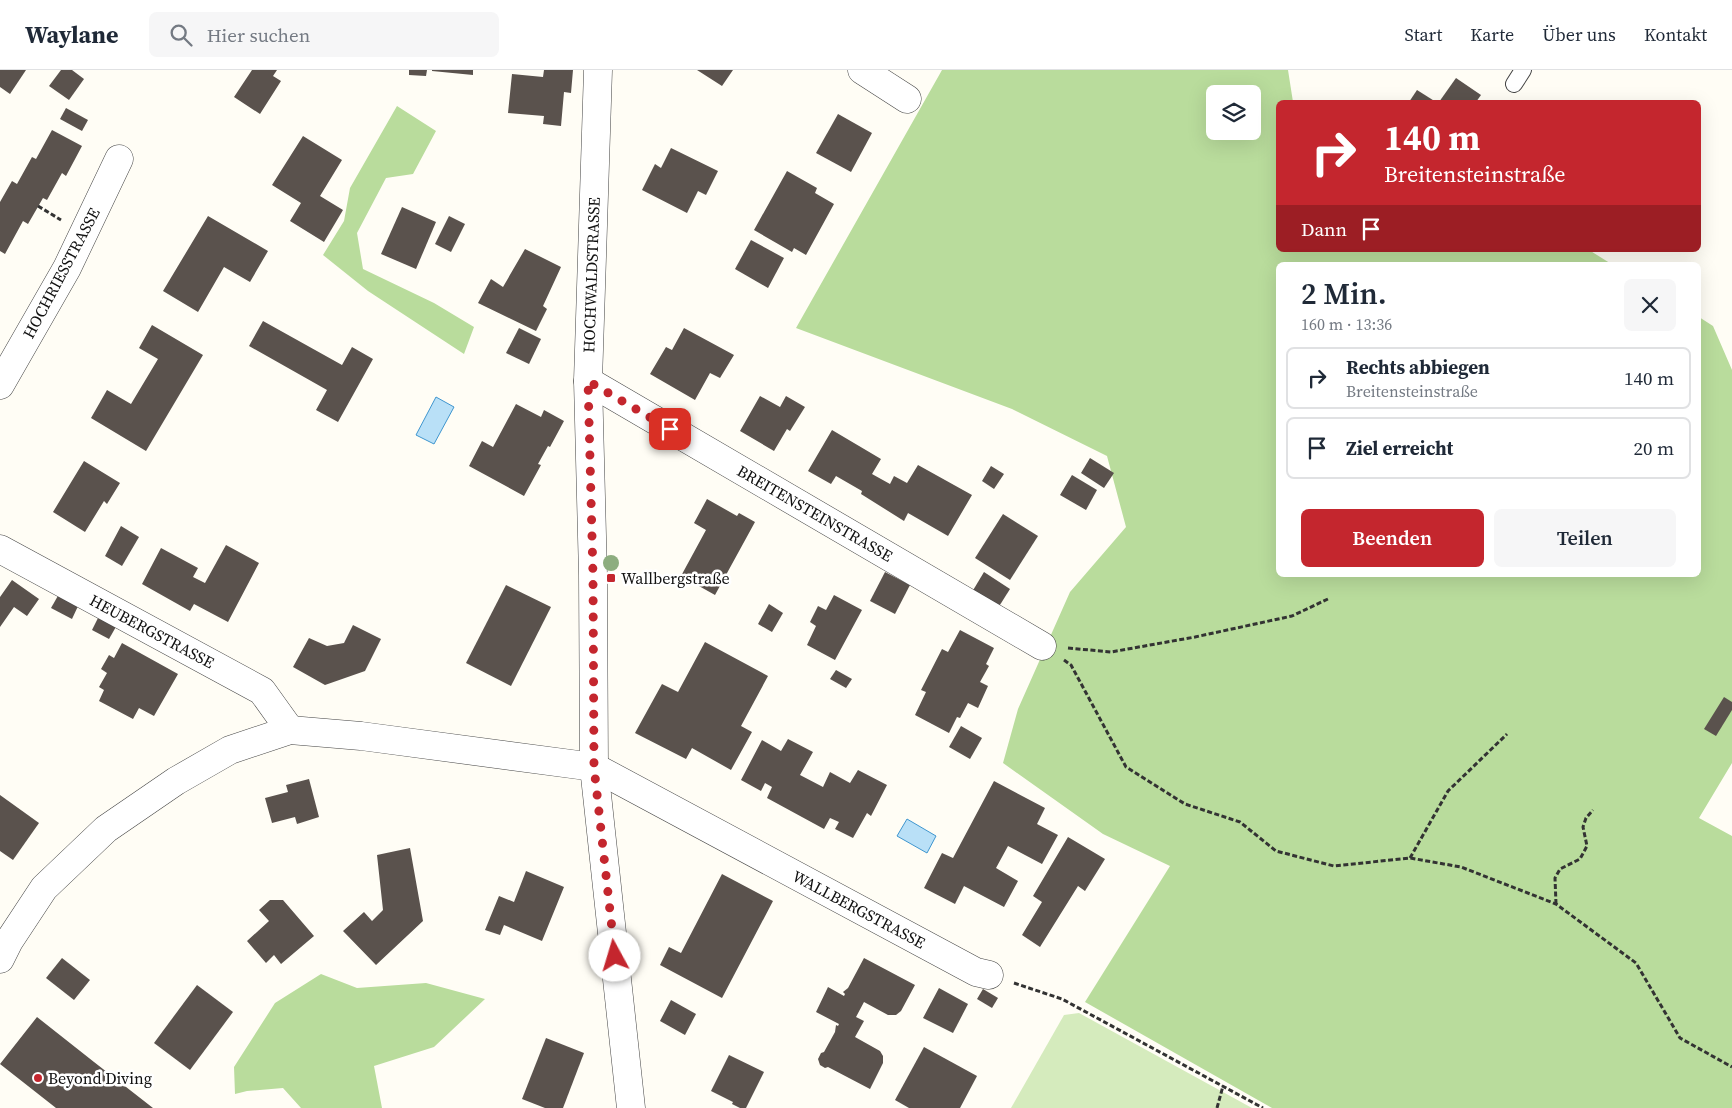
<!DOCTYPE html>
<html lang="de">
<head>
<meta charset="utf-8">
<style>
	:root { --surface:#fff; --page:#f6f6f7; --text:#1f2937; --muted:#747a83; --line:#e0e1e3; --accent:#c4262e }
	body { margin:0; font-family:"Source Serif 4",serif; background:var(--page); color:var(--text); height:100vh; display:flex; flex-direction:column; font-size:19px; white-space:nowrap }
	* { box-sizing:border-box; margin:0 }
	p { font-size:16px; color:var(--muted) }
	.icon { flex:none; width:28px; height:28px; fill:none; stroke:currentColor; stroke-width:2; stroke-linecap:round; stroke-linejoin:round }
	.map { position:relative; flex:1; overflow:hidden }
	.sheet { position:absolute; left:1276px; top:192px; width:425px; height:315px; display:flex; flex-direction:column; background:var(--surface); border-radius:8px; box-shadow:0 5px 20px #0002 }
	.sheet>* { flex:none }
	.top-card { position:absolute; left:1276px; top:30px; width:425px; height:152px; border-radius:8px; box-shadow:0 5px 20px #0002; background:#c4262e; color:#fff; overflow:hidden }
	.fabs { position:absolute; left:1206px; top:15px; display:grid; gap:10px }
	.fabs a { display:grid; place-items:center; width:55px; height:55px; border-radius:8px; background:var(--surface); box-shadow:0 5px 20px #0002; font-size:25px }
	.pin { position:absolute; display:grid; place-items:center; width:42px; height:42px; color:#fff; margin:-21px; border-radius:10px; box-shadow:0 2px 8px #0006 }
	.me { position:absolute; width:55px; margin:-28px; rotate:354deg; stroke-linejoin:round; filter:drop-shadow(0 0 4px #0008) }
	.turn { display:flex; align-items:center; gap:18px; height:105px; padding:0 25px; font-size:22px }
	.turn .icon { width:65px; height:65px; stroke-width:2.5 }
	.turn b { display:block; font-size:35px; line-height:42px }
	.then { display:flex; align-items:center; height:48px; padding:0 25px; background:#0003; gap:10px; font-size:19px }
	.round { display:grid; place-items:center; flex:none; width:52px; height:52px; border-radius:8px; background:var(--page) }
	.head { display:flex; align-items:center; justify-content:space-between; height:85px; padding:0 25px }
	h1 { font-size:30px; font-weight:600; line-height:38px }
	.primary-button { display:flex; gap:10px; margin-top:auto; padding:10px 25px }
	.primary-button a { flex:1; height:58px; border-radius:8px; background:var(--accent); color:#fff; font-size:20px; font-weight:600; line-height:58px; text-align:center }
	.primary-button a+a { background:var(--page); color:var(--text) }
	ul { padding:0; list-style:none }
	li { display:flex; align-items:center; gap:15px; height:62px; margin:0 10px 8px; padding:0 15px; border:2px solid var(--line); border-radius:8px }
	li div { flex:1 }
	li b { display:block; font-size:19px }
	li em { font-style:normal }
	header { display:flex; align-items:center; gap:30px; box-sizing:border-box; height:70px; padding:0 25px; background:var(--surface); border-bottom:1px solid var(--line) }
	header strong { font-size:24px }
	nav { display:flex; gap:28px; margin-inline-start:auto; font-size:18px }
	.search { width:350px; height:45px; background:var(--page); display:flex; align-items:center; gap:12px; box-sizing:border-box; padding:0 18px; border-radius:8px; color:var(--muted); font-size:19px }
	.map>svg:first-child { display:block }
	.green { fill:#d5ebbd }
	.forest { fill:#b9dc9c; fill-rule:evenodd }
	.water { fill:#b9e0f7; stroke:#3f96cf }
	.building { fill:#5a524d }
	.lines { fill:none; stroke-linecap:round; stroke-linejoin:round }
	.lane-casing { stroke:#444; stroke-width:18 }
	.street-casing { stroke:#444; stroke-width:29 }
	.path { stroke:#333; stroke-width:3; stroke-dasharray:5 2.5; stroke-linecap:butt }
	.lane { stroke:#fff; stroke-width:16 }
	.street { stroke:#fff; stroke-width:28 }
	.tree { fill:#8dad7f }
	.route { stroke:#c4262e; stroke-width:9; stroke-dasharray:0 16.2 }
	.poi-dot { fill:#c4262e; stroke:#fff; stroke-width:2 }
	.labels { text-anchor:middle; stroke-width:5; stroke-linejoin:round; paint-order:stroke }
	.street-label { font-size:16px; fill:#111; stroke:#fff }
	.poi-label { font-size:16px; fill:#111; stroke:#fff; text-anchor:start }
</style>
</head>
<body>
<header>
<strong>Waylane</strong>
<div class="search"><svg class="icon" aria-label="search" viewBox="0 0 24 24"><circle cx="10" cy="10" r="6"/><path d="M15 15l6 6"/></svg>Hier suchen</div>
<nav><a>Start</a><a>Karte</a><a>Über uns</a><a>Kontakt</a></nav>
</header>
<div class="map">
<svg width="1732" height="1038" viewBox="0 0 1732 1038">
	<rect width="100%" height="100%" fill="#fffdf5"/>
	<path class="green" d="M 1079,943 L 1252,1038 L 1011,1038 L 1064,945 Z"/>
	<g class="forest">
		<path d="M 942,0 L 1288,0 L 1293,32 L 1279,32 L 1279,180 L 1589,180 L 1613,195 L 1279,195 L 1279,505 L 1699,505 L 1699,247 L 1713,256 L 1732,300 L 1732,693 L 1699,748 L 1732,766 L 1732,1038 L 1272,1038 L 1085,932 L 1170,796 L 1103,764 L 1003,693 L 1018,639 L 1070,522 L 1126,457 L 1107,386 L 1012,339 L 796,258 ZM 1215,24 L 1252,24 L 1252,61 L 1215,61 Z"/>
		<path d="M 397,36 L 436,61 L 413,104 L 386,108 L 357,163 L 363,199 L 434,233 L 474,257 L 464,284 L 368,221 L 323,185 L 344,151 L 350,118 Z"/>
		<path d="M 321,904 L 357,918 L 426,913 L 485,929 L 434,977 L 374,996 L 382,1038 L 301,1038 L 283,1018 L 247,1021 L 235,1024 L 234,997 L 275,933 Z"/>
	</g>
	<g class="water">
		<path d="M 436,327 L 454,337 L 434,374 L 416,365 Z"/>
		<path d="M 907,749 L 936,766 L 927,783 L 897,766 Z"/>
	</g>
	<g class="building">
		<path d="M 0,0 L 26,0 L 10,24 L 0,17 Z"/>
		<path d="M 61,0 L 72,0 L 84,9 L 69,30 L 49,16 Z"/>
		<path d="M 252,0 L 277,0 L 273,6 L 281,11 L 260,44 L 234,27 Z"/>
		<path d="M 409,0 L 427,0 L 426,6 L 409,5 Z"/>
		<path d="M 432,0 L 473,0 L 473,5 L 432,1 Z"/>
		<path d="M 544,0 L 573,0 L 571,23 L 564,22 L 561,56 L 543,54 L 544,46 L 508,43 L 512,4 L 543,7 Z"/>
		<path d="M 697,0 L 733,0 L 722,16 Z"/>
		<path d="M 1456,8 L 1481,25 L 1476,32 L 1439,32 Z"/>
		<path d="M 1417,20 L 1436,32 L 1409,32 Z"/>
		<path d="M 66,38 L 88,50 L 82,61 L 60,49 Z"/>
		<path d="M 838,44 L 872,63 L 851,102 L 816,83 Z"/>
		<path d="M 52,60 L 82,76 L 66,106 L 62,103 L 47,130 L 43,128 L 28,154 L 23,151 L 5,184 L 0,181 L 0,132 L 12,111 L 17,114 L 32,87 L 36,89 Z"/>
		<path d="M 303,66 L 342,90 L 320,126 L 343,140 L 324,172 L 290,151 L 301,133 L 272,115 Z"/>
		<path d="M 671,78 L 718,101 L 706,125 L 698,121 L 687,143 L 642,120 L 655,94 L 661,98 Z"/>
		<path d="M 787,101 L 817,118 L 815,123 L 834,134 L 806,185 L 794,178 L 792,182 L 754,160 Z"/>
		<path d="M 402,137 L 436,152 L 416,199 L 381,184 Z"/>
		<path d="M 208,146 L 268,181 L 250,212 L 224,197 L 198,242 L 163,221 Z"/>
		<path d="M 449,146 L 465,154 L 451,182 L 435,174 Z"/>
		<path d="M 751,170 L 784,188 L 768,218 L 735,199 Z"/>
		<path d="M 525,179 L 561,197 L 543,236 L 547,239 L 536,261 L 478,233 L 491,209 L 503,217 Z"/>
		<path d="M 263,251 L 342,295 L 352,277 L 373,289 L 338,352 L 316,340 L 327,320 L 249,276 Z"/>
		<path d="M 152,255 L 203,285 L 146,381 L 91,348 L 107,320 L 131,334 L 158,289 L 139,278 Z"/>
		<path d="M 519,258 L 541,269 L 529,294 L 506,283 Z"/>
		<path d="M 684,258 L 734,285 L 720,308 L 710,303 L 695,330 L 650,304 L 666,277 L 672,280 Z"/>
		<path d="M 760,326 L 780,337 L 786,326 L 805,337 L 790,361 L 787,359 L 774,381 L 740,361 Z"/>
		<path d="M 516,334 L 541,347 L 544,340 L 564,351 L 550,377 L 548,376 L 538,394 L 541,395 L 524,426 L 469,396 L 482,371 L 493,377 Z"/>
		<path d="M 832,360 L 881,389 L 872,404 L 890,414 L 894,406 L 907,413 L 918,395 L 972,425 L 948,466 L 908,443 L 904,451 L 861,424 L 862,421 L 836,406 L 831,414 L 808,401 Z"/>
		<path d="M 1090,388 L 1114,403 L 1104,418 L 1081,403 Z"/>
		<path d="M 84,391 L 120,413 L 107,434 L 104,431 L 85,462 L 53,442 Z"/>
		<path d="M 991,396 L 1004,404 L 994,419 L 982,411 Z"/>
		<path d="M 1072,405 L 1097,420 L 1086,440 L 1060,425 Z"/>
		<path d="M 707,429 L 737,446 L 739,443 L 755,452 L 715,525 L 681,506 L 706,460 L 694,453 Z"/>
		<path d="M 1003,444 L 1038,466 L 1010,510 L 975,488 Z"/>
		<path d="M 121,456 L 139,467 L 122,496 L 105,486 Z"/>
		<path d="M 226,475 L 259,493 L 228,552 L 194,534 L 190,541 L 142,514 L 161,478 L 198,498 L 193,507 L 205,513 Z"/>
		<path d="M 885,502 L 910,515 L 895,544 L 870,531 Z"/>
		<path d="M 984,502 L 1010,519 L 998,538 L 972,522 Z"/>
		<path d="M 12,510 L 39,529 L 27,546 L 14,537 L 0,557 L 0,527 Z"/>
		<path d="M 506,515 L 551,537 L 511,616 L 466,593 Z"/>
		<path d="M 59,524 L 79,534 L 72,549 L 51,538 Z"/>
		<path d="M 834,525 L 862,540 L 835,590 L 807,575 L 816,556 L 810,552 L 818,536 L 826,540 Z"/>
		<path d="M 769,534 L 783,543 L 772,562 L 758,554 Z"/>
		<path d="M 99,546 L 117,555 L 109,569 L 92,560 Z"/>
		<path d="M 353,555 L 381,569 L 365,601 L 325,615 L 293,597 L 309,568 L 327,576 L 344,573 Z"/>
		<path d="M 960,560 L 994,578 L 986,594 L 989,596 L 980,612 L 988,616 L 978,638 L 968,633 L 960,648 L 957,647 L 949,663 L 915,645 L 926,622 L 921,620 L 942,579 L 948,582 Z"/>
		<path d="M 705,572 L 768,606 L 741,656 L 752,662 L 731,700 L 692,678 L 686,689 L 635,663 L 662,614 L 678,622 Z"/>
		<path d="M 122,573 L 178,604 L 154,646 L 139,638 L 133,649 L 99,631 L 104,620 L 99,617 L 107,603 L 101,599 L 109,585 L 114,588 Z"/>
		<path d="M 836,600 L 852,609 L 846,618 L 830,609 Z"/>
		<path d="M 1724,627 L 1732,632 L 1732,640 L 1716,666 L 1704,659 Z"/>
		<path d="M 961,656 L 982,668 L 970,689 L 949,677 Z"/>
		<path d="M 788,669 L 813,682 L 800,705 L 823,717 L 830,702 L 850,713 L 858,700 L 887,715 L 871,746 L 867,743 L 853,768 L 835,759 L 839,752 L 830,748 L 824,759 L 767,728 L 772,717 L 765,713 L 761,721 L 741,710 L 762,670 L 781,681 Z"/>
		<path d="M 309,709 L 319,747 L 297,754 L 295,747 L 272,753 L 265,728 L 288,722 L 286,715 Z"/>
		<path d="M 994,711 L 1045,738 L 1037,754 L 1058,765 L 1042,794 L 1008,776 L 996,798 L 1018,811 L 1004,837 L 964,816 L 955,834 L 924,818 L 942,783 L 953,788 Z"/>
		<path d="M 0,725 L 39,753 L 13,790 L 0,781 Z"/>
		<path d="M 1068,767 L 1105,789 L 1085,821 L 1078,816 L 1040,877 L 1022,865 L 1042,832 L 1033,826 Z"/>
		<path d="M 410,778 L 423,851 L 376,895 L 343,861 L 364,842 L 372,851 L 383,840 L 377,785 Z"/>
		<path d="M 526,801 L 564,817 L 542,871 L 504,855 L 500,865 L 485,860 L 499,826 L 514,832 Z"/>
		<path d="M 722,804 L 773,831 L 722,928 L 660,895 L 669,877 L 681,883 Z"/>
		<path d="M 270,830 L 283,830 L 314,866 L 281,894 L 274,885 L 266,893 L 247,871 L 269,851 L 259,840 Z"/>
		<path d="M 62,888 L 90,910 L 74,930 L 46,908 Z"/>
		<path d="M 864,888 L 915,915 L 901,941 L 896,945 L 888,945 L 864,932 L 856,947 L 864,951 L 855,967 L 880,981 L 883,986 L 883,993 L 870,1019 L 828,997 L 825,998 L 820,995 L 818,989 L 821,983 L 824,982 L 835,962 L 836,955 L 838,956 L 839,954 L 816,942 L 828,917 L 844,926 L 845,924 L 843,922 L 848,918 Z"/>
		<path d="M 197,915 L 233,942 L 190,1000 L 154,973 Z"/>
		<path d="M 939,918 L 968,934 L 953,963 L 923,948 Z"/>
		<path d="M 983,919 L 998,928 L 992,938 L 977,929 Z"/>
		<path d="M 671,930 L 696,944 L 685,965 L 660,951 Z"/>
		<path d="M 37,947 L 94,992 L 153,1038 L 56,1038 L 0,994 Z"/>
		<path d="M 546,968 L 584,983 L 563,1038 L 545,1038 L 522,1029 Z"/>
		<path d="M 924,977 L 977,1006 L 960,1038 L 909,1038 L 895,1030 Z"/>
		<path d="M 729,985 L 764,1002 L 746,1038 L 740,1038 L 732,1034 L 733,1032 L 711,1021 Z"/>
	</g>
	<g class="lines">
		<defs>
			<path id="lane" d="M 1514,14 L 1523,0"/>
			<g id="street">
				<path d="M 598,0 L 588,311 L 593,505 L 594,697 L 631,1038"/>
				<path d="M 862,0 L 907,29"/>
				<path d="M 588,311 L 1042,576"/>
				<path d="M 0,315 L 67,198 L 119,89"/>
				<path d="M 0,479 L 262,621 L 290,660"/>
				<path d="M 0,889 L 9,871 L 44,818 L 106,759 L 176,711 L 230,680 L 290,660 L 361,666 L 594,697 L 976,902 L 989,905"/>
			</g>
		</defs>
		<use href="#lane" class="lane-casing"/>
		<use href="#street" class="street-casing"/>
		<g class="path">
			<path d="M 38,136 L 61,150"/>
			<path d="M 1068,578 L 1111,582 L 1195,567 L 1292,546 L 1330,528"/>
			<path d="M 1064,590 L 1071,595 L 1126,697 L 1185,734 L 1240,752 L 1276,781 L 1334,796 L 1410,788 L 1461,797 L 1556,834 L 1636,893 L 1680,968 L 1732,997"/>
			<path d="M 1410,788 L 1448,721 L 1507,664"/>
			<path d="M 1556,834 L 1555,808 L 1560,799 L 1580,789 L 1587,776 L 1583,757 L 1586,748 L 1593,740"/>
			<path d="M 1014,913 L 1062,929 L 1263,1038"/>
			<path d="M 1217,1038 L 1223,1016"/>
		</g>
		<use href="#lane" class="lane"/>
		<use href="#street" class="street"/>
	</g>
	<circle class="tree" cx="611" cy="493" r="8"/>
	<g class="lines">
		<path class="route" d="M 615,886 L 594,697 L 593,505 L 588,311 L 670,359"/>
	</g>
	<g class="poi-dot">
		<rect x="606" y="503" width="10" height="10" rx="2.5"/>
		<circle cx="38" cy="1008" r="5"/>
	</g>
	<g class="labels">
		<g class="street-label">
			<text transform="translate(61 203) rotate(-62)" y="6">HOCHRIESSTRASSE</text>
			<text transform="translate(591 205) rotate(-88)" y="6">HOCHWALDSTRASSE</text>
			<text transform="translate(815 443) rotate(30)" y="6">BREITENSTEINSTRASSE</text>
			<text transform="translate(152 561) rotate(28)" y="6">HEUBERGSTRASSE</text>
			<text transform="translate(859 839) rotate(28)" y="6">WALLBERGSTRASSE</text>
		</g>
		<g class="poi-label">
			<text x="621" y="514">Wallbergstraße</text>
			<text x="48" y="1014">Beyond Diving</text>
		</g>
	</g>
</svg>
<div class="fabs">
<a><svg class="icon" aria-label="layers" viewBox="0 0 24 24"><path d="M12 4l9 5-9 5-9-5zM3 14l9 5 9-5"/></svg></a>
</div>
<div class="pin" style="left:670px;top:359px;background:#d93025"><svg class="icon" aria-label="arrive" viewBox="0 0 24 24"><path d="M6 21V4h12l-3 4 3 4H6"/></svg></div>
<svg class="me" style="left:615px;top:886px" viewBox="-20 -20 40 40"><circle r="19" fill="#fff"/><path d="M0-13L10 11 0 6-10 11z" fill="#c4262e"/></svg>
<div class="top-card">
<div class="turn"><svg class="icon" aria-label="right" viewBox="0 0 24 24"><path d="M7 20v-9h11M14 6l5 5-5 5"/></svg><div><b>140 m</b>Breitensteinstraße</div></div>
<div class="then">Dann<svg class="icon" aria-label="arrive" viewBox="0 0 24 24"><path d="M6 21V4h12l-3 4 3 4H6"/></svg></div>
</div>
<section class="sheet">
<div class="head"><div><h1>2 Min.</h1><p>160 m · 13:36</p></div><a class="round"><svg class="icon" aria-label="close" viewBox="0 0 24 24"><path d="M6 6l12 12M18 6L6 18"/></svg></a></div>
<ul>
<li><svg class="icon" aria-label="right" viewBox="0 0 24 24"><path d="M7 20v-9h11M14 6l5 5-5 5"/></svg><div><b>Rechts abbiegen</b><p>Breitensteinstraße</p></div><em>140 m</em></li>
<li><svg class="icon" aria-label="arrive" viewBox="0 0 24 24"><path d="M6 21V4h12l-3 4 3 4H6"/></svg><div><b>Ziel erreicht</b></div><em>20 m</em></li>
</ul>
<div class="primary-button"><a>Beenden</a><a>Teilen</a></div>
</section>
</div>
</body>
</html>
